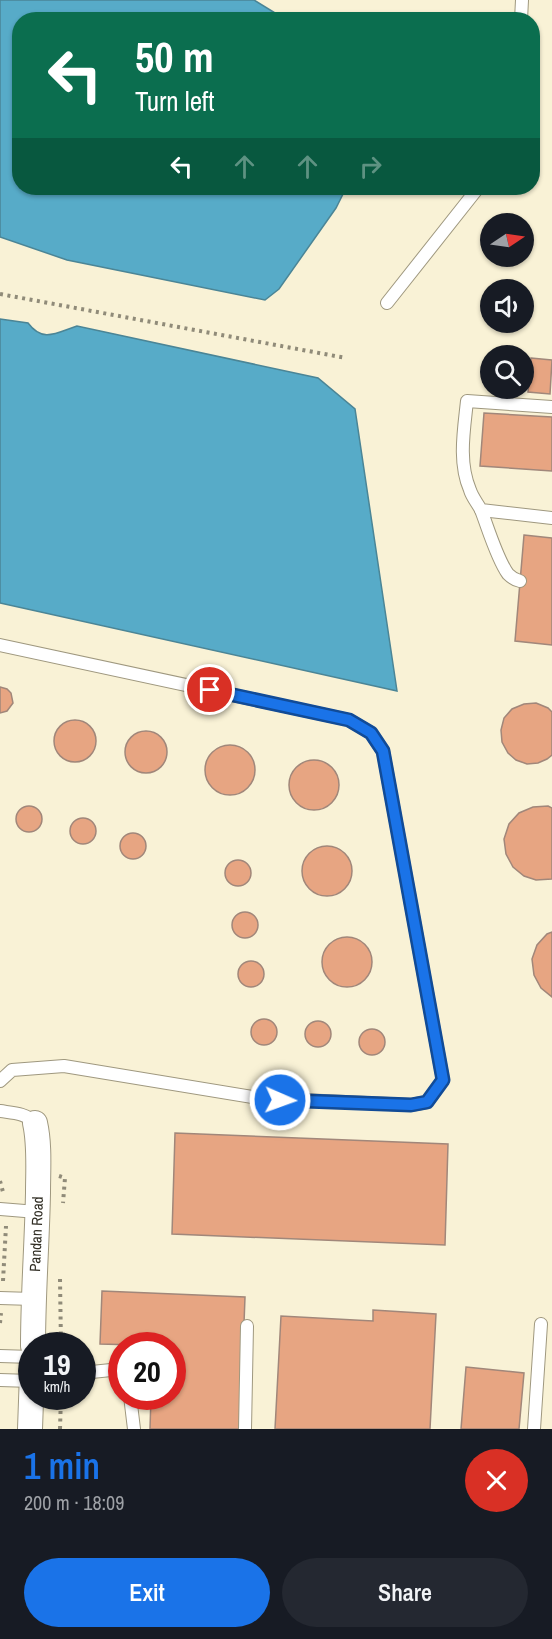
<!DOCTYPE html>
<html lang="en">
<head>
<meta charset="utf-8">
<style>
	:root { --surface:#171b24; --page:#242831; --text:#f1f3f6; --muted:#9ea1a6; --accent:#1a73e8 }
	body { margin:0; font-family:"Archivo Narrow",sans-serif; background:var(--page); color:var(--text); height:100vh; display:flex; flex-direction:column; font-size:22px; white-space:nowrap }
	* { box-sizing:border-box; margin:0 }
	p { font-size:20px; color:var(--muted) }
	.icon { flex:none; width:33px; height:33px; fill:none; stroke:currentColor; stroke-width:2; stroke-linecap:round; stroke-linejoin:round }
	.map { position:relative; height:1429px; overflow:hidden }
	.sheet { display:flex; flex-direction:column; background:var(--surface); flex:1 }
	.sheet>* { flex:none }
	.banner { position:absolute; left:12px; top:12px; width:528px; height:183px; border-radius:24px; box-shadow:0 2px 4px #0004; background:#0b6e4f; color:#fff; overflow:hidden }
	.needle { width:39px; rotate:77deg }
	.buttons { position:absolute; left:480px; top:213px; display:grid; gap:12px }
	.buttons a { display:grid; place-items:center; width:54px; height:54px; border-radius:50%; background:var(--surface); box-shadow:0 2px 4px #0004; font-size:30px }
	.speed { position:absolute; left:18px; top:1332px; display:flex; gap:12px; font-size:30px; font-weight:700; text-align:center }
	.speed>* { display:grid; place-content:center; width:78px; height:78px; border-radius:50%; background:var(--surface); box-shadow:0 2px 4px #0004; line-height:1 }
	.speed small { font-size:15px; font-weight:400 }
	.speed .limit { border:9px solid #d22; background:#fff; color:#111 }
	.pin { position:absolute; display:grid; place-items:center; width:51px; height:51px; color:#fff; margin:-26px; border:3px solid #fff; border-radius:50%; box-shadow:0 2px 6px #0007 }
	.me { position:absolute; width:66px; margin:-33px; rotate:92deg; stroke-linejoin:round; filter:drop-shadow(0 0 4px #0008) }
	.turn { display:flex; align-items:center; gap:21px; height:126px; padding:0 24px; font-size:27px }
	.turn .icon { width:78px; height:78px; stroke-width:2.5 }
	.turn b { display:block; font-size:42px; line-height:51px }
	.lanes { display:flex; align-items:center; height:57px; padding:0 24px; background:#0003; justify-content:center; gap:30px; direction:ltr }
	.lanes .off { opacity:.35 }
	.round { display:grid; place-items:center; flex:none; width:63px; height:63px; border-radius:32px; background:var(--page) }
	.headline { display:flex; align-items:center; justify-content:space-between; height:102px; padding:0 24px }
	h1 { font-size:36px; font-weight:600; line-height:45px; color:var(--accent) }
	.cta { display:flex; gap:12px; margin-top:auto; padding:12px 24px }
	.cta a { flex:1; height:69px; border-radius:36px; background:var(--accent); color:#fff; font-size:24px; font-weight:600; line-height:69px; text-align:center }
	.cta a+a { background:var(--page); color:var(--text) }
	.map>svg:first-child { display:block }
	.water { fill:#57abc8; stroke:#4b8596; stroke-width:1.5 }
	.building { fill:#e7a582; stroke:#a1877a; stroke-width:1.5 }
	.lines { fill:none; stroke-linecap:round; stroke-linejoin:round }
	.service-casing { stroke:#9f987f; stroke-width:14 }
	.minor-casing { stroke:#9f987f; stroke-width:26 }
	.path { stroke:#908b79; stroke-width:4; stroke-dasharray:3 4.5; stroke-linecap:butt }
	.service { stroke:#fff; stroke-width:12 }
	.minor { stroke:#fff; stroke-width:24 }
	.route-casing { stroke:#114b97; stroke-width:15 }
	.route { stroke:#1a73e8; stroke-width:10 }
	.labels { text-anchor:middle; stroke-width:5; stroke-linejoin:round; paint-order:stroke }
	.street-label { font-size:15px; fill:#302d23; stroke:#fff }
</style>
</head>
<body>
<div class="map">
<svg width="552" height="1429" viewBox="0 0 552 1429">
	<rect width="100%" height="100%" fill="#f9f2d6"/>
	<g class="water">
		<path d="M 0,0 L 254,0 L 285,19 L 20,20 L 20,188 L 346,188 L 336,208 L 279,289 L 265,300 L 67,260 L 0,237 Z"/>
		<path d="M 0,319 L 28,323 C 43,343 56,333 77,326 L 318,378 L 355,409 L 397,691 L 0,603 Z"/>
	</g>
	<g class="building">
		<path d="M 531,358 L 552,360 L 550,394 L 528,392 Z"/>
		<path d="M 484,413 L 552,417 L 552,471 L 480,466 Z"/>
		<path d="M 524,535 L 552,538 L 552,645 L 515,641 Z"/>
		<path d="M 0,687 L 7,689 L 11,693 L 13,703 L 7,711 L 0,713 Z"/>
		<path d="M 536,703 L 548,708 L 552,712 L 552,755 L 547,759 L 538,763 L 527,764 L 516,760 L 508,753 L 502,742 L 501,730 L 504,718 L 512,709 L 524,704 Z"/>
		<circle cx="75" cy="741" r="21"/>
		<circle cx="146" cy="752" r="21"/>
		<circle cx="230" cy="770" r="25"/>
		<circle cx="314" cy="785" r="25"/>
		<circle cx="29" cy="819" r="13"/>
		<path d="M 548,806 L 552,808 L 552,879 L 536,880 L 524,876 L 513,867 L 506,854 L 504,839 L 509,824 L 519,813 L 533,807 Z"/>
		<circle cx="83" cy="831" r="13"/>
		<circle cx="133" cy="846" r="13"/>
		<circle cx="327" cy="871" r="25"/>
		<circle cx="238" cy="873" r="13"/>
		<circle cx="245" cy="925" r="13"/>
		<path d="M 552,932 L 552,997 L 541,988 L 534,975 L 532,959 L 537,945 L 547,934 Z"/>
		<circle cx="347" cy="962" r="25"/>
		<circle cx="251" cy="974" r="13"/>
		<circle cx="264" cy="1032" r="13"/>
		<circle cx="318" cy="1034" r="13"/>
		<circle cx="372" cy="1042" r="13"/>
		<path d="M 175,1133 L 448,1144 L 445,1245 L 172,1234 Z"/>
		<path d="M 102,1291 L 245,1297 L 240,1429 L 150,1429 L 151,1396 L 172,1396 L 172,1346 L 100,1344 Z"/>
		<path d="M 373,1310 L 436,1314 L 430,1429 L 275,1429 L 281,1316 L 373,1321 Z"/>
		<path d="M 466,1367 L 524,1373 L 519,1429 L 461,1429 Z"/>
	</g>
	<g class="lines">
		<defs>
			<g id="service">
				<path d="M 521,20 L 522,0"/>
				<path d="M 387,303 L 478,188"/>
				<path d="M 552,407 L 467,401 C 464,430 458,462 470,490 C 472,497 478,504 481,510 L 552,518"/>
				<path d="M 481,510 C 488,528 497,559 508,574 C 512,578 515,580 520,581"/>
				<path d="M 0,645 L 349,720 L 371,733 L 383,751 L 443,1080 L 427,1102 L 411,1105 L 258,1098 L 64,1066 L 12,1070 L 0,1081"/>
				<path d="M 0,1111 C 13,1113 26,1113 35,1123"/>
				<path d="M 0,1209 L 37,1212"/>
				<path d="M 0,1298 L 33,1299"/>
				<path d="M 0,1356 L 32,1357"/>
				<path d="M 82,1373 L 111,1370 L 122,1372"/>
				<path d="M 0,1380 L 31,1381"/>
				<path d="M 130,1396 L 134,1429"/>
				<path d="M 245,1429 L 247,1326"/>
				<path d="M 534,1429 L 541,1324"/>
			</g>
			<g id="minor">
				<path id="s1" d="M 33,1346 C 33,1294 37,1244 38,1193 C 38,1170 40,1145 35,1123"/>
				<path d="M 30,1429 L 32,1373"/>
			</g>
		</defs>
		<use href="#service" class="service-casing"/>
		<use href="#minor" class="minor-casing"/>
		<g class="path">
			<path d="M 0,294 L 346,358"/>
			<path d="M 59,1176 L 65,1178 L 63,1203"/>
			<path d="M 0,1181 L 3,1192"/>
			<path d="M 60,1279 L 61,1346"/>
			<path d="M 3,1281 L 6,1226"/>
			<path d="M 0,1323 L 1,1313"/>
			<path d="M 60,1429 L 61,1396"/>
		</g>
		<use href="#service" class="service"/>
		<use href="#minor" class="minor"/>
	</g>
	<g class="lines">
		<defs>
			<path id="route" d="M 210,690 L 349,720 L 371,733 L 383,751 L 443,1080 L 427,1102 L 411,1105 L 280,1100"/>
		</defs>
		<use href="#route" class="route-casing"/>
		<use href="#route" class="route"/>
	</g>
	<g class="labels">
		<g class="street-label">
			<text dy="5" stroke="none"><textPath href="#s1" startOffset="112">Pandan Road</textPath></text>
		</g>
	</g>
</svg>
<div class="buttons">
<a><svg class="needle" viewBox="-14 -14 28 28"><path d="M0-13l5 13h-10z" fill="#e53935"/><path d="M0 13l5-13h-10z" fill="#9ea1a6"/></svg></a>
<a><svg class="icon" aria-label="sound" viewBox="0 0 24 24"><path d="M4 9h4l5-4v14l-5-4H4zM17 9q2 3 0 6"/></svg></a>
<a><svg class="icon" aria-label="search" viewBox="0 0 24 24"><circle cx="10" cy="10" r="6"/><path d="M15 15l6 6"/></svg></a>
</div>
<div class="speed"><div>19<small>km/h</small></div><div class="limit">20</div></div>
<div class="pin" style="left:210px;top:690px;background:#d93025"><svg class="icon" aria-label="arrive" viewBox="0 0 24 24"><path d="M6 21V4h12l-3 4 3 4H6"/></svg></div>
<svg class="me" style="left:280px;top:1100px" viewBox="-20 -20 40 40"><circle r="17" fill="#1a73e8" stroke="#fff" stroke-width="3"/><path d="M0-11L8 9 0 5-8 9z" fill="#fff"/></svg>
<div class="banner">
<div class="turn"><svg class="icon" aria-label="left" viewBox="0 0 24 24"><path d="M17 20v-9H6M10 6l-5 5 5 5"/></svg><div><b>50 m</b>Turn left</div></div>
<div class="lanes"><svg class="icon" aria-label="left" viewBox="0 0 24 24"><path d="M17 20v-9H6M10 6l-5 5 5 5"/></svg><svg class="icon off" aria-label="ahead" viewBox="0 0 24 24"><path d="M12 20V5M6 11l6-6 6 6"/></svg><svg class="icon off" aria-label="ahead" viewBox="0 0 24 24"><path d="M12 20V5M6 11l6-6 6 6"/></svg><svg class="icon off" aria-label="right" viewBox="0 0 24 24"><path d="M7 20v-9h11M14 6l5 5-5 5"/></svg></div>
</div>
</div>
<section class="sheet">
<div class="headline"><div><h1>1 min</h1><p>200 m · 18:09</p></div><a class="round" style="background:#d93025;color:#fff"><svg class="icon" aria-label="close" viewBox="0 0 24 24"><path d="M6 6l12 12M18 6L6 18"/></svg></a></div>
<div class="cta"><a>Exit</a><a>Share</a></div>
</section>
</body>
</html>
